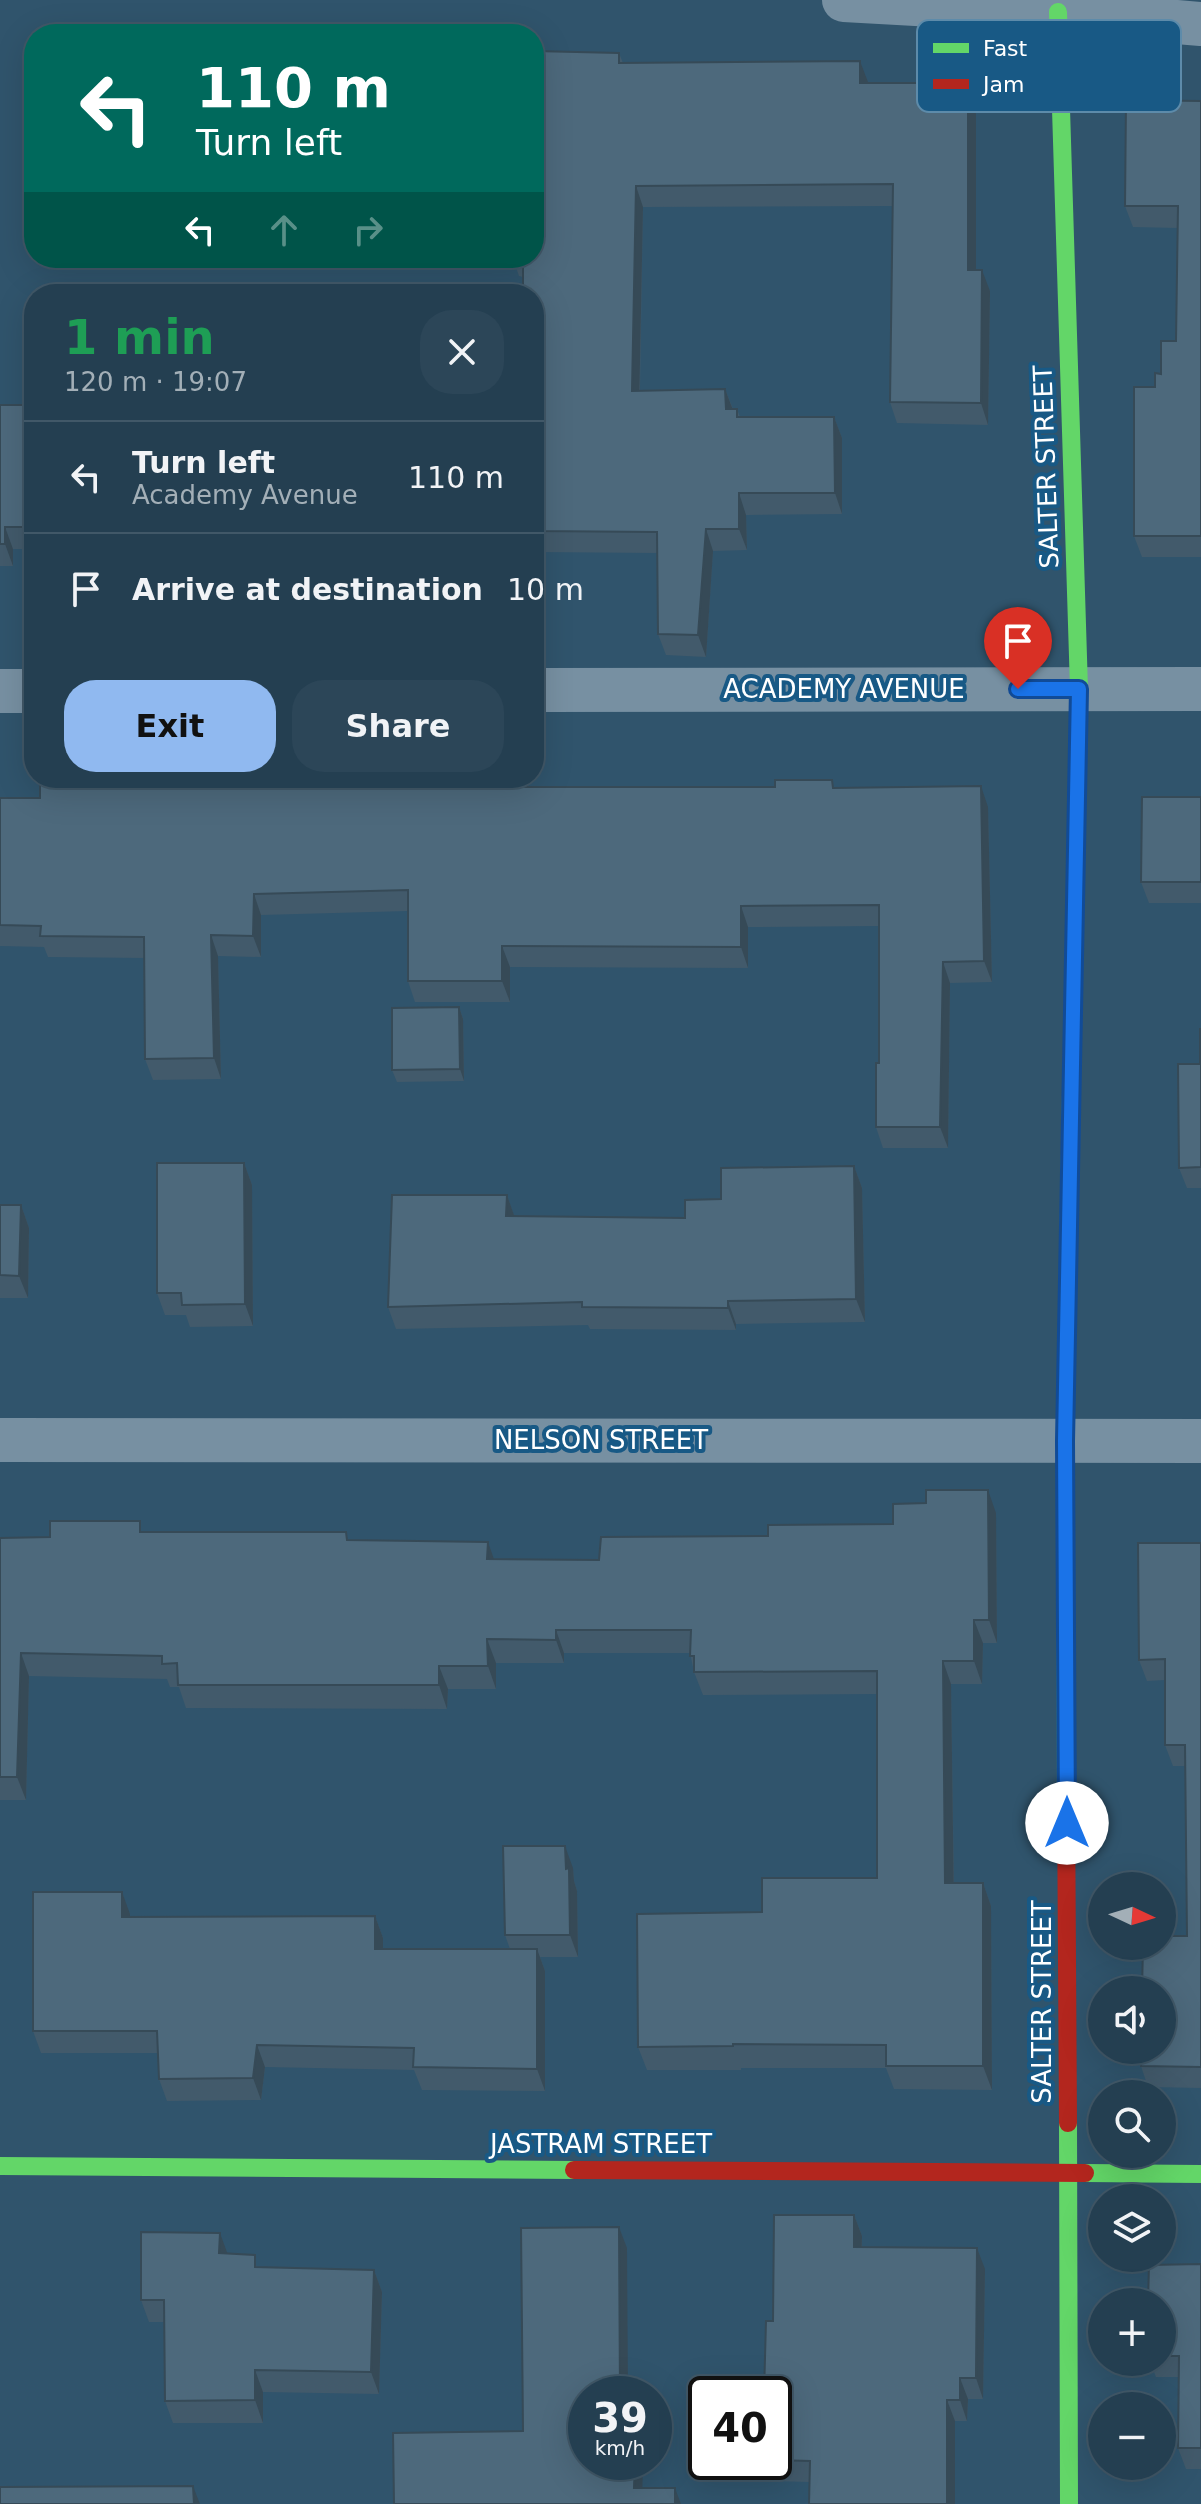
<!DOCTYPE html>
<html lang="en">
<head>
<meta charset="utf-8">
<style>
	:root { --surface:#243f51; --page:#2c4658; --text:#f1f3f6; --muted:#a3afb7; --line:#415868; --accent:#90b9f0 }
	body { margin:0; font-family:"DejaVu Sans",sans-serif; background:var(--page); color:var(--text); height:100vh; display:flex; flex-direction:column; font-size:30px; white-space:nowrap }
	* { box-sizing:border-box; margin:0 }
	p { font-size:26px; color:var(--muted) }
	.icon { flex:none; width:44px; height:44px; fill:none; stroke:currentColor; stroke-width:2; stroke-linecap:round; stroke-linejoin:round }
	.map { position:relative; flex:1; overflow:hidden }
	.details { position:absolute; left:24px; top:284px; width:520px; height:504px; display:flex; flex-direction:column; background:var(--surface); border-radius:32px; box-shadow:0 8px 32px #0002,0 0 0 2px var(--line) }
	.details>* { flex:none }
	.banner { position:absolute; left:24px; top:24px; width:520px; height:244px; border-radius:32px; box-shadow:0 8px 32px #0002,0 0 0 2px var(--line); background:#00695c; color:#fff; overflow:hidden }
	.needle { width:52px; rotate:94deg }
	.buttons { position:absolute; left:1088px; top:1872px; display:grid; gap:16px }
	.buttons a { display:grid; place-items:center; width:88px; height:88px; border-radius:50%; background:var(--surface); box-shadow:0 8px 32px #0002,0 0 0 2px var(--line); font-size:40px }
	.speed { position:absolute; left:568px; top:2376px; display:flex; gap:16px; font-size:40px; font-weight:700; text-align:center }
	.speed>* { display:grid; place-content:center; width:104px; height:104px; border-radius:50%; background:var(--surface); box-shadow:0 8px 32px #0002,0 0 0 2px var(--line); line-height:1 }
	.speed small { font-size:20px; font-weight:400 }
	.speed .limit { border:4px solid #111; border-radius:12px; background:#fff; color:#111 }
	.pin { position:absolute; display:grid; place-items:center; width:68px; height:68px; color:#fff; margin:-82px -34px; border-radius:50% 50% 50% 0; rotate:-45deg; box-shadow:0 0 8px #0007 }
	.pin .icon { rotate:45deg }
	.me { position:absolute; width:88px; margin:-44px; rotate:0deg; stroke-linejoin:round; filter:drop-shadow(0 0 6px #0008) }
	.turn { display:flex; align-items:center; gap:28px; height:168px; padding:0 40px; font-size:36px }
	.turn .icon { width:104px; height:104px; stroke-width:2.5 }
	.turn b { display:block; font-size:56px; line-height:68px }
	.lanes { display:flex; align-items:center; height:76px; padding:0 40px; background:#0003; justify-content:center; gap:40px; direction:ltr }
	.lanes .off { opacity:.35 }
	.round { display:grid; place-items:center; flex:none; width:84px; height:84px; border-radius:32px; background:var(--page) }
	.overview { display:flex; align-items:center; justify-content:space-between; height:136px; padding:0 40px }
	h1 { font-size:48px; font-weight:700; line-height:60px; color:#1e9e55 }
	.primary-button { display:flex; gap:16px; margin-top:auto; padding:16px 40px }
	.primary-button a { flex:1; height:92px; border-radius:32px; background:var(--accent); color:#111; font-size:32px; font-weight:700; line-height:92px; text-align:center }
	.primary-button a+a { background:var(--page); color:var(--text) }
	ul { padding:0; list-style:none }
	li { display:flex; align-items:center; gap:24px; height:112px; padding:0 40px; border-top:2px solid var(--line) }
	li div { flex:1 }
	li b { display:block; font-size:30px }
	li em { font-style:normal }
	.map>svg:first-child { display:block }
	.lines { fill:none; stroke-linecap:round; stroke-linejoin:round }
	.street { stroke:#7790a2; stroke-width:44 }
	.fast { stroke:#63d668; stroke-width:18 }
	.jam { stroke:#b3261e; stroke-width:18 }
	.wall { fill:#425a6b }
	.shaded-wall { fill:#364a57 }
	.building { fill:#4d697c; stroke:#364a57; stroke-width:2 }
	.route-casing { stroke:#114b97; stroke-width:20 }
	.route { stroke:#1a73e8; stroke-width:14 }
	.labels { text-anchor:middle; stroke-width:8; stroke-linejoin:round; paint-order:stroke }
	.street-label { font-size:26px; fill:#fff; stroke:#185985 }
	.key { fill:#185985; stroke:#5d8baa; stroke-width:2 }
	.key-label { font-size:22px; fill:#fff }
</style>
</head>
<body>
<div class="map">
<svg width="1201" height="2504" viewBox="0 0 1201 2504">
	<rect width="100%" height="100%" fill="#30546c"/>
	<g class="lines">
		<g class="street">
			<path d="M 844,0 L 1058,12 L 1201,24"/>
			<path d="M 534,690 L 1201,689"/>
			<path d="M 0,691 L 34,691"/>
			<path d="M 0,1440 L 1201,1441"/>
		</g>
		<g class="fast">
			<path d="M 1058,12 L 1079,689 L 1077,802"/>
			<path d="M 1066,1796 L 1065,1441 L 1071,1095"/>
			<path d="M 1068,2123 L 1069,2504"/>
			<path d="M 0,2166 L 574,2170"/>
			<path d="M 1085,2173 L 1201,2174"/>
		</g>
		<g class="jam">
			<path d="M 1071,1095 L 1077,802"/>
			<path d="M 1066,1796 L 1068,2123"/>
			<path d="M 574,2170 L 1085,2173"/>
		</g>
	</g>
	<g class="wall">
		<path d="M 619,53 L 623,63 L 868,83 L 941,83 L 945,94 L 976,114 L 976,270 L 990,291 L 988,425 L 897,423 L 890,402 L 893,206 L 643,207 L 640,390 L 725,389 L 733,409 L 737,409 L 740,417 L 834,417 L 842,438 L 842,514 L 746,515 L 747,550 L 713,551 L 706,657 L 666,655 L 658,634 L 657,553 L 534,552 L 534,294 L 523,277 L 519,276 L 513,258 L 534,258 Z"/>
		<path d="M 1201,101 L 1201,557 L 1142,557 L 1134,536 L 1155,387 L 1176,341 L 1178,228 L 1133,227 L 1125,206 Z"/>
		<path d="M 0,405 L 34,405 L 34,549 L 13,549 L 13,566 L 0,566 Z"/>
		<path d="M 257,778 L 257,781 L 325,787 L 408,784 L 408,778 L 498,778 L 502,787 L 835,788 L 988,807 L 992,982 L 950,983 L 948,1148 L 883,1148 L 876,1127 L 879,1063 L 879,926 L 748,927 L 748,968 L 510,967 L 510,1002 L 415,1002 L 408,981 L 408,911 L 261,915 L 261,957 L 218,956 L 221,1079 L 153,1080 L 145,1059 L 144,958 L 48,957 L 44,947 L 0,946 L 0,798 L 40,798 L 166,779 Z"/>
		<path d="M 1201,797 L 1201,903 L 1149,903 L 1141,882 Z"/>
		<path d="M 459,1007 L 463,1019 L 464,1081 L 397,1082 L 392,1070 Z"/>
		<path d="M 1201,1029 L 1201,1188 L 1187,1188 L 1179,1168 L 1200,1064 Z"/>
		<path d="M 244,1163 L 252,1185 L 253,1326 L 190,1327 L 186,1315 L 165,1315 L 157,1293 Z"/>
		<path d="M 854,1166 L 862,1188 L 865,1322 L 736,1324 L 736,1330 L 590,1329 L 588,1325 L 396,1329 L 388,1307 L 507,1195 L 514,1216 L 685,1218 L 721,1199 Z"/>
		<path d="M 0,1205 L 21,1205 L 29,1228 L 28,1298 L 0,1298 Z"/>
		<path d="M 996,1513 L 997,1643 L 983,1643 L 982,1684 L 951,1684 L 954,1883 L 983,1883 L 991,1906 L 992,2090 L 894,2089 L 886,2068 L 741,2068 L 741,2070 L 647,2070 L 638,2047 L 762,1912 L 877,1878 L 877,1694 L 703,1695 L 694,1672 L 690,1653 L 564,1653 L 564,1663 L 496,1663 L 496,1689 L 448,1689 L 447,1709 L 186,1708 L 179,1687 L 170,1687 L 167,1679 L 29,1676 L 26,1800 L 0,1800 L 0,1538 L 50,1537 L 144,1532 L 349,1540 L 494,1559 L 599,1560 L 768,1536 Z"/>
		<path d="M 1201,1543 L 1201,2088 L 1148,2087 L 1141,2066 L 1187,1936 L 1185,1766 L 1173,1766 L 1165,1745 L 1165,1680 L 1147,1681 L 1139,1660 Z"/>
		<path d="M 573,1868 L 574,1881 L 577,1891 L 578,1957 L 540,1957 L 545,1971 L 545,2091 L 422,2090 L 414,2070 L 265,2067 L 261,2100 L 167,2101 L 159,2079 L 158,2053 L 41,2053 L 33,2031 L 122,1892 L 130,1917 L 375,1916 L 383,1938 L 383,1949 L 510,1949 L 505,1935 Z"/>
		<path d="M 854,2215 L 862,2236 L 862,2247 L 985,2269 L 983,2399 L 968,2399 L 967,2421 L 955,2421 L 810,2482 L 770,2481 L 763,2462 L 774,2462 L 773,2321 Z"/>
		<path d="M 227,2253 L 259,2267 L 374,2270 L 382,2292 L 379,2394 L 263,2392 L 263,2423 L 173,2423 L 165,2401 L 164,2322 L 149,2322 L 141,2300 Z"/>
		<path d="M 1201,2264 L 1201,2469 L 1186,2469 L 1178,2448 L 1178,2377 L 1156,2377 L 1150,2362 L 1162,2362 L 1162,2302 Z"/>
	</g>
	<g class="shaded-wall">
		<path d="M 860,61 L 868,82 L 868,104 L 860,83 Z"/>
		<path d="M 968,93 L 976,114 L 976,291 L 968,270 Z"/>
		<path d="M 636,186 L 643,207 L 639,412 L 632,391 Z"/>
		<path d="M 982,270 L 990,291 L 988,425 L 981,403 Z"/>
		<path d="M 725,389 L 733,410 L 726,409 Z"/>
		<path d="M 834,417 L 842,438 L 842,514 L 835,493 Z"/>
		<path d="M 739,493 L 746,515 L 747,550 L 739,529 Z"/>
		<path d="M 5,527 L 13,549 L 13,566 L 5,544 Z"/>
		<path d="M 706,529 L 713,551 L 706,657 L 698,635 Z"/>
		<path d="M 497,778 L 498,778 L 504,795 L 497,787 Z"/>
		<path d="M 981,786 L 988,807 L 992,982 L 984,961 Z"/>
		<path d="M 254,894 L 261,915 L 261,957 L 253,936 Z"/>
		<path d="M 741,906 L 748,927 L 748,968 L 741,947 Z"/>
		<path d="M 211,935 L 218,956 L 221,1079 L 214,1058 Z"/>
		<path d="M 502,946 L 510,967 L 510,1002 L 502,981 Z"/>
		<path d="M 943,962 L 950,983 L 948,1148 L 940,1127 Z"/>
		<path d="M 459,1007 L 463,1019 L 464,1081 L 460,1069 Z"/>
		<path d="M 244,1163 L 252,1185 L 253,1326 L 245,1304 Z"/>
		<path d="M 854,1166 L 862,1188 L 865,1322 L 856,1299 Z"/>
		<path d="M 507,1195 L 515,1218 L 506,1216 Z"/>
		<path d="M 21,1205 L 29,1228 L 28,1298 L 19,1276 Z"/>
		<path d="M 728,1301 L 736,1324 L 736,1330 L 728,1308 Z"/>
		<path d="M 988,1490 L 996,1513 L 997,1643 L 989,1620 Z"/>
		<path d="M 488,1542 L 496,1565 L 487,1559 Z"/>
		<path d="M 974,1620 L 983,1643 L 982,1684 L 974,1661 Z"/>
		<path d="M 556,1630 L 564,1653 L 564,1663 L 556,1640 Z"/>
		<path d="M 487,1639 L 496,1663 L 496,1689 L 488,1666 Z"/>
		<path d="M 21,1653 L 29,1676 L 26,1800 L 17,1777 Z"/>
		<path d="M 943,1661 L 951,1684 L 954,1906 L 945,1883 Z"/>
		<path d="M 439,1666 L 448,1689 L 447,1709 L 439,1685 Z"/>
		<path d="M 565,1846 L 573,1868 L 574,1881 L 577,1891 L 578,1957 L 570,1935 Z"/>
		<path d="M 983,1883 L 991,1906 L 992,2090 L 983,2066 Z"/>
		<path d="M 122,1892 L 130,1914 L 130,1939 L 122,1917 Z"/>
		<path d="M 375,1916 L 383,1938 L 383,1971 L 375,1949 Z"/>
		<path d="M 537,1949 L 545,1971 L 545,2091 L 537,2069 Z"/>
		<path d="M 257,2045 L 265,2067 L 261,2100 L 253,2078 Z"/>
		<path d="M 854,2215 L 862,2236 L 861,2268 L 854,2247 Z"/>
		<path d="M 619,2227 L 627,2248 L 628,2394 L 620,2394 Z"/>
		<path d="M 220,2233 L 228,2255 L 219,2253 Z"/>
		<path d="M 977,2248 L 985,2269 L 983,2399 L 976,2378 Z"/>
		<path d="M 374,2270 L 382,2292 L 379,2394 L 371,2372 Z"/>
		<path d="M 255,2370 L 263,2392 L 263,2423 L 255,2400 Z"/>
		<path d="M 960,2378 L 968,2399 L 967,2421 L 960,2400 Z"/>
		<path d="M 947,2400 L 955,2421 L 955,2504 L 947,2504 Z"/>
		<path d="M 635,2462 L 643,2462 L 642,2504 L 634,2488 Z"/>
		<path d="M 193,2486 L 200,2504 L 194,2504 Z"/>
		<path d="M 675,2488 L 681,2504 L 675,2504 Z"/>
	</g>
	<g class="building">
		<path d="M 534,51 L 619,53 L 619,63 L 860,61 L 860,83 L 941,83 L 941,94 L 968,93 L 968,270 L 982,270 L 981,403 L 890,402 L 893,184 L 636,186 L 632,391 L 725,389 L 726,409 L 737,409 L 737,417 L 834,417 L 835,493 L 739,493 L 739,529 L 706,529 L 698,635 L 658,634 L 657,532 L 534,531 L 534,294 L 523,294 L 523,258 L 534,258 Z"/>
		<path d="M 1126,100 L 1201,101 L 1201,536 L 1134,536 L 1134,387 L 1155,387 L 1155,373 L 1161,374 L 1161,341 L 1176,341 L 1178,206 L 1125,206 Z"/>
		<path d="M 0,405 L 34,405 L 34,527 L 5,527 L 5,544 L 0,544 Z"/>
		<path d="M 40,778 L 255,778 L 255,781 L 316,778 L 325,787 L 408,784 L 408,778 L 497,778 L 497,787 L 775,787 L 775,780 L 832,780 L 833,788 L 981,786 L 984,961 L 943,962 L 940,1127 L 876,1127 L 876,1063 L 879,1063 L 879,905 L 741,906 L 741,947 L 502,946 L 502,981 L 408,981 L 408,890 L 254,894 L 253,936 L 211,935 L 214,1058 L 145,1059 L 144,937 L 40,936 L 41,926 L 0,925 L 0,798 L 40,798 Z"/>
		<path d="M 1142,797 L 1201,797 L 1201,882 L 1141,882 Z"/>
		<path d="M 459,1007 L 460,1069 L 392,1070 L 392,1008 Z"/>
		<path d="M 1200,1029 L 1201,1029 L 1201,1167 L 1179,1168 L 1178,1064 L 1200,1064 Z"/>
		<path d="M 157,1163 L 244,1163 L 245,1304 L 182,1305 L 181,1293 L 157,1293 Z"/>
		<path d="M 854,1166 L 856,1299 L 728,1301 L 728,1308 L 582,1307 L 582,1302 L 388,1307 L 392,1195 L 507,1195 L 506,1216 L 685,1218 L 685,1200 L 721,1199 L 721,1168 Z"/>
		<path d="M 0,1205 L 21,1205 L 19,1276 L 0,1275 Z"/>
		<path d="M 926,1490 L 988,1490 L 989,1620 L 974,1620 L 974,1661 L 943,1661 L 945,1883 L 983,1883 L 983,2066 L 886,2066 L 886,2045 L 733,2044 L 733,2046 L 638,2047 L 637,1914 L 762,1912 L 762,1878 L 877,1878 L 877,1671 L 694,1672 L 694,1656 L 690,1656 L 691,1630 L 556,1630 L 556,1640 L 487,1639 L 488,1666 L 439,1666 L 439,1685 L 178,1685 L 177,1663 L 162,1664 L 162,1656 L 21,1653 L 17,1777 L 0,1777 L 0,1538 L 50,1537 L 50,1521 L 140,1521 L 140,1532 L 346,1532 L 347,1540 L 488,1542 L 487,1559 L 599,1560 L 601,1537 L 768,1536 L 768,1525 L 893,1524 L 893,1504 L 926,1503 Z"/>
		<path d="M 1138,1543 L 1201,1543 L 1201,2067 L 1141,2066 L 1141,2050 L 1162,2050 L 1162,1990 L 1142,1990 L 1143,1946 L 1162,1946 L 1162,1936 L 1187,1936 L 1185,1745 L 1165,1745 L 1165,1659 L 1139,1660 Z"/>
		<path d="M 503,1846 L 565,1846 L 566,1869 L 569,1868 L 570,1935 L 505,1935 Z"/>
		<path d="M 33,1892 L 122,1892 L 122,1917 L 375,1916 L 375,1949 L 537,1949 L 537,2069 L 413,2067 L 414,2048 L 257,2045 L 253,2078 L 159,2079 L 157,2031 L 33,2031 Z"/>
		<path d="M 774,2215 L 854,2215 L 854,2247 L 977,2248 L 976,2378 L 960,2378 L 960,2400 L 947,2400 L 947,2504 L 809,2504 L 810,2461 L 774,2460 L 774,2394 L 764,2394 L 766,2321 L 773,2321 Z"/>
		<path d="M 619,2227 L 620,2394 L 586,2394 L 586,2462 L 635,2462 L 634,2488 L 675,2488 L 675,2504 L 394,2504 L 393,2433 L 523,2431 L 521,2228 Z"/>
		<path d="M 141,2232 L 220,2233 L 219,2253 L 255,2255 L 255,2267 L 374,2270 L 371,2372 L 255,2370 L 255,2400 L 165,2401 L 164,2300 L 141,2300 Z"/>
		<path d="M 1201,2264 L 1201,2448 L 1178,2448 L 1179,2356 L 1162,2356 L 1162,2302 L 1148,2302 L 1149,2265 Z"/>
		<path d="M 193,2486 L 194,2504 L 0,2504 L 0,2487 Z"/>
	</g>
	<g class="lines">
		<defs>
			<path id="route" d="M 1018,689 L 1079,689 L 1065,1441 L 1067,1823"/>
		</defs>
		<use href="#route" class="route-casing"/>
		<use href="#route" class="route"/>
	</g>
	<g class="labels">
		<g class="street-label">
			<text transform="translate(1046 467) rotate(-92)" y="9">SALTER STREET</text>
			<text x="844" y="698">ACADEMY AVENUE</text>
			<text x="601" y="1449">NELSON STREET</text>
			<text transform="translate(1042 2002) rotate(-90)" y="9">SALTER STREET</text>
			<text x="601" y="2153">JASTRAM STREET</text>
		</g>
	</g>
	<rect x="917" y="20" width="264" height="92" rx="12" class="key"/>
	<rect x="933" y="43" width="36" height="10" fill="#63d668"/>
	<rect x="933" y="79" width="36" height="10" fill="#b3261e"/>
	<g class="key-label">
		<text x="983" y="56">Fast</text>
		<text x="983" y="92">Jam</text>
	</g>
</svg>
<div class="buttons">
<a><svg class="needle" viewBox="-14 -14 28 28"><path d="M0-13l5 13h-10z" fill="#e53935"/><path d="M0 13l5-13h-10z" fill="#a3afb7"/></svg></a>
<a><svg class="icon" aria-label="sound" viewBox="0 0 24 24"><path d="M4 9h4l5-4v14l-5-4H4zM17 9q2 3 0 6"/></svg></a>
<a><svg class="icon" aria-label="search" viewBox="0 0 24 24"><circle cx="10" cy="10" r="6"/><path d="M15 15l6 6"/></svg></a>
<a><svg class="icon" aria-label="layers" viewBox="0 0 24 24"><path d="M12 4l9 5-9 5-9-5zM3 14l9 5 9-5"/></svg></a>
<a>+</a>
<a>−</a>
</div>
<div class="speed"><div>39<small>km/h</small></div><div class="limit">40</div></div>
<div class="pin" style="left:1018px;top:689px;background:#d93025"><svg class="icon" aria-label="arrive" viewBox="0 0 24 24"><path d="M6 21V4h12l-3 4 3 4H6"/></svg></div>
<svg class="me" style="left:1067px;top:1823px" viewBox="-20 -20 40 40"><circle r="19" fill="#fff"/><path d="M0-13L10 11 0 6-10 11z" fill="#1a73e8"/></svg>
<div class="banner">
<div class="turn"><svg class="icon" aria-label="left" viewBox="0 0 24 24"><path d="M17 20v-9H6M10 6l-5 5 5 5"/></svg><div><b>110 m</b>Turn left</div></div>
<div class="lanes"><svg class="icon" aria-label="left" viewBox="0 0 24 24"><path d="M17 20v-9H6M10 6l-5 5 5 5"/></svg><svg class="icon off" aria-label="ahead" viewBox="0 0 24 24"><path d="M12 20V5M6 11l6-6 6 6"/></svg><svg class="icon off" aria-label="right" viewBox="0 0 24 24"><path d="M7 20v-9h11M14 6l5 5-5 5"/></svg></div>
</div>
<section class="details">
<div class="overview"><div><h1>1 min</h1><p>120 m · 19:07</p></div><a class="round"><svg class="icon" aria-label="close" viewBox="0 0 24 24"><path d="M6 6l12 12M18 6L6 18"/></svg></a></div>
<ul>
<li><svg class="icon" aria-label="left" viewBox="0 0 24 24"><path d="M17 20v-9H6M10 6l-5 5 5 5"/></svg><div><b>Turn left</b><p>Academy Avenue</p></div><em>110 m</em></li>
<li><svg class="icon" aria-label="arrive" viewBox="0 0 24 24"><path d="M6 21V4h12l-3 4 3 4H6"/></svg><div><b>Arrive at destination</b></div><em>10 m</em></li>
</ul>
<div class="primary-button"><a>Exit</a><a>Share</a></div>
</section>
</div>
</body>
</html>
